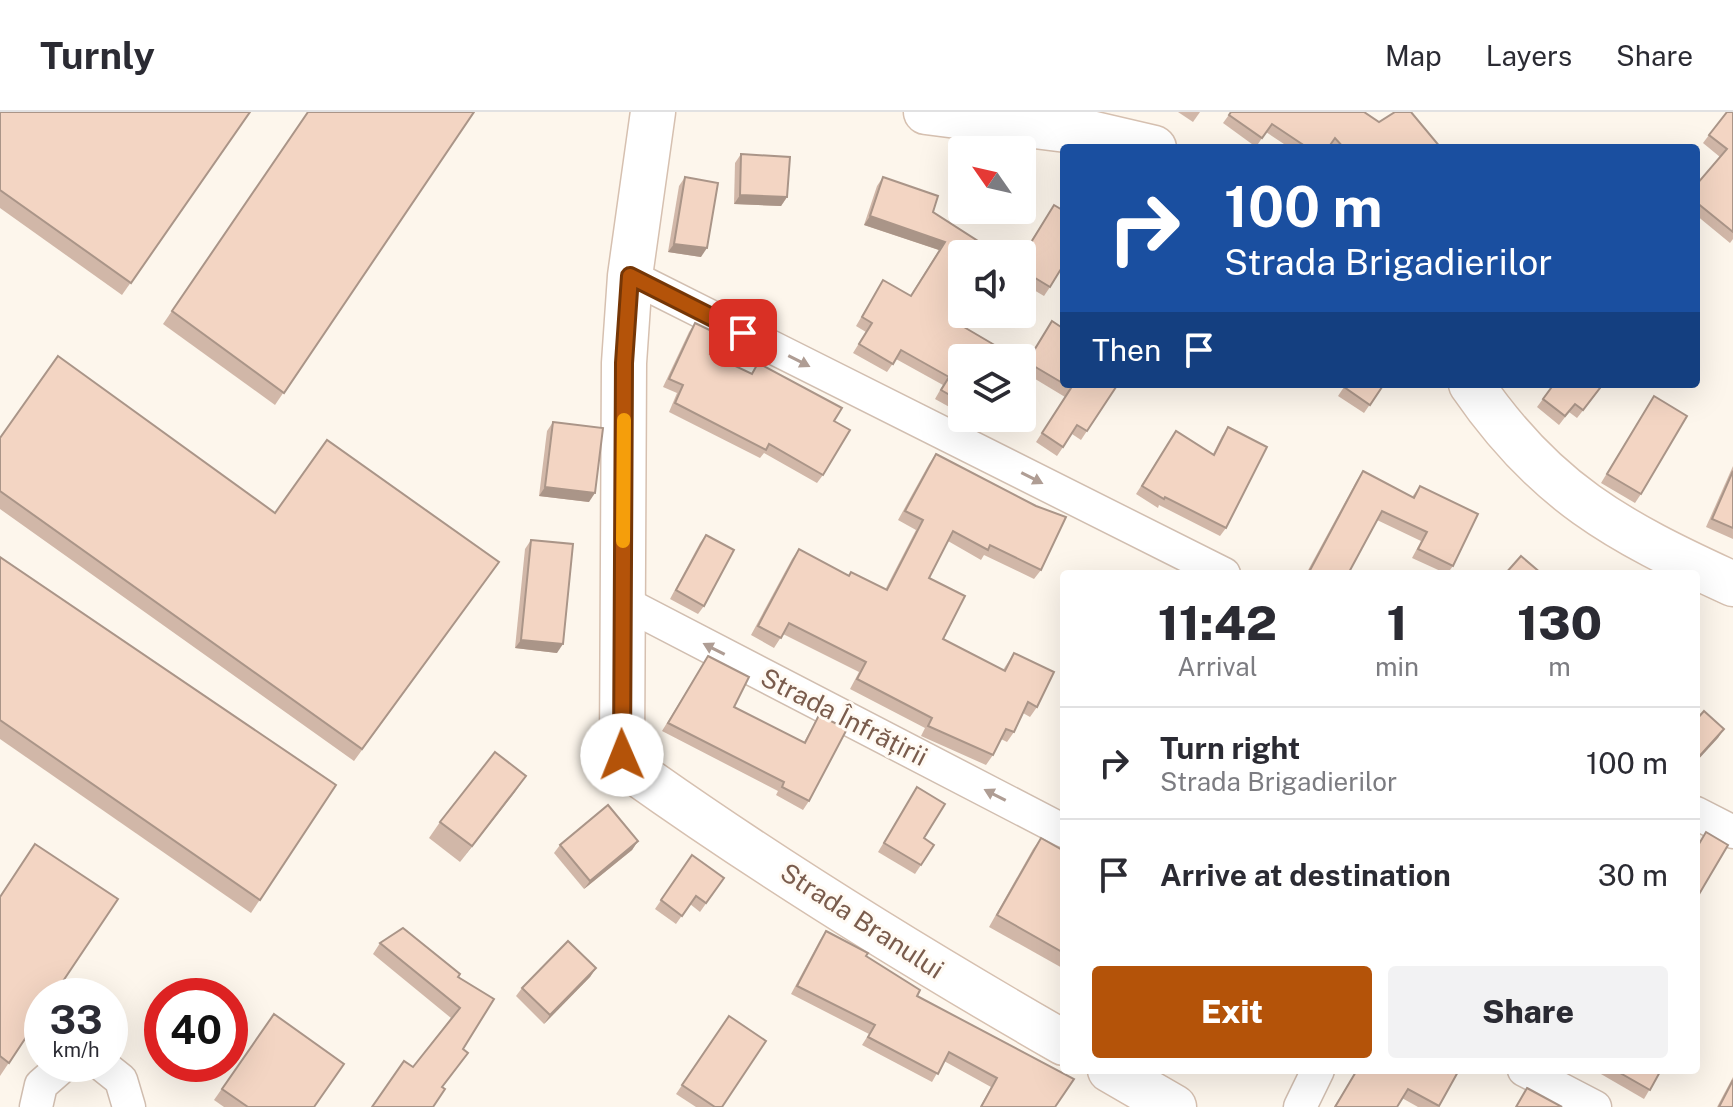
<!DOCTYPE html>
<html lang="en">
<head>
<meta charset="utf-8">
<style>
	:root { --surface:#fff; --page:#f2f2f3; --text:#2b2b33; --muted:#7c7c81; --line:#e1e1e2; --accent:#b45309 }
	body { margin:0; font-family:"Public Sans",sans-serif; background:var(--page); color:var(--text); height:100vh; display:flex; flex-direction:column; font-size:30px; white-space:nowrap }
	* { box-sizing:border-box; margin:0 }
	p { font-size:26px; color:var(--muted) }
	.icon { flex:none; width:44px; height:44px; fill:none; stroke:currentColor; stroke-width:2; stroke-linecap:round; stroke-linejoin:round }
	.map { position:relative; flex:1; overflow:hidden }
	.panel { position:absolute; left:1060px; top:458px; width:640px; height:504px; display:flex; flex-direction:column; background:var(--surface); border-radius:8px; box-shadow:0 8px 32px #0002 }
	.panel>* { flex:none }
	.hud { position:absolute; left:1060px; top:32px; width:640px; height:244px; border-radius:8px; box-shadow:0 8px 32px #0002; background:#1a4fa0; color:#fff; overflow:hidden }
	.needle { width:52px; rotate:304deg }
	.tools { position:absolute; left:948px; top:24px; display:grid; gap:16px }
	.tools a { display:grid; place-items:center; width:88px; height:88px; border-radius:8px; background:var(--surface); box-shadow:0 8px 32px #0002; font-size:40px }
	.speed { position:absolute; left:24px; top:866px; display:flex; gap:16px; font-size:40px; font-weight:700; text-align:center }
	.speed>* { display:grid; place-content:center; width:104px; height:104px; border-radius:50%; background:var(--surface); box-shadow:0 8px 32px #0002; line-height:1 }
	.speed small { font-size:20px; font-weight:400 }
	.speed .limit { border:12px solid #d22; background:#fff; color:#111 }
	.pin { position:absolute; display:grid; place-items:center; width:68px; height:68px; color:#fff; margin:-34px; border-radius:16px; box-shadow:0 4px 12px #0006 }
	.me { position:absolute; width:88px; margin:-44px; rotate:359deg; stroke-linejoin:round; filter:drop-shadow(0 0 6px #0008) }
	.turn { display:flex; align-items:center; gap:28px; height:168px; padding:0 32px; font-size:36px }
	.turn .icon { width:104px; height:104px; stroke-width:2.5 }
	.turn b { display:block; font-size:56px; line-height:68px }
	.then { display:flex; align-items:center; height:76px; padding:0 32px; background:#0003; gap:16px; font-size:30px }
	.eta { display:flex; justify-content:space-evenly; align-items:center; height:136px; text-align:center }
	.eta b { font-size:48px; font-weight:800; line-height:56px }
	.cta { display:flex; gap:16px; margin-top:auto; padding:16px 32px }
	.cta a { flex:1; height:92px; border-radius:8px; background:var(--accent); color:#fff; font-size:32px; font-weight:800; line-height:92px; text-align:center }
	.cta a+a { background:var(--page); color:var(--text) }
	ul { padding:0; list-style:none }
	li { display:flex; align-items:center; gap:24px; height:112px; padding:0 32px; border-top:2px solid var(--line) }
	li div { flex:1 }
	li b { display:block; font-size:30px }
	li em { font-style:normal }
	header { display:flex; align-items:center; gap:48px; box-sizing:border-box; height:112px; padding:0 40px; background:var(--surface); border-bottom:2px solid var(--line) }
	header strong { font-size:38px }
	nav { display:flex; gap:44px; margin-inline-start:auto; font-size:28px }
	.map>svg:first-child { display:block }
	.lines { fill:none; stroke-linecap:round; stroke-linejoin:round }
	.street-casing { stroke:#d1beb0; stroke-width:35 }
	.secondary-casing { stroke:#d6c0b0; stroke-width:47 }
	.street { stroke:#fff; stroke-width:32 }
	.secondary { stroke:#fff; stroke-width:44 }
	.wall { fill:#d1b7a8 }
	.shaded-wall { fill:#aa9588 }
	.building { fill:#f3d5c3; stroke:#aa9588; stroke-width:2 }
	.oneway { fill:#af9d94 }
	.route-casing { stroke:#753606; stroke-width:20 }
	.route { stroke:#b45309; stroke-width:14 }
	.slow { stroke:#f59e0b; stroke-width:14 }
	.labels { text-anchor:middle; stroke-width:6; stroke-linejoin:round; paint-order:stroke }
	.street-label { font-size:26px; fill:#7a5c4d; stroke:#fffaf3 }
</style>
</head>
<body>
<header>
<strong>Turnly</strong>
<nav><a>Map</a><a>Layers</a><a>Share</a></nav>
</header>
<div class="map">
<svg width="1733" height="995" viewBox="0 0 1733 995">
	<rect width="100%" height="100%" fill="#fdf6ec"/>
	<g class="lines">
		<defs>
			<g id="street">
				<path d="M 630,164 L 1224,462"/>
				<path d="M 623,490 L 1064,719"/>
				<path d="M 1696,701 L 1733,720"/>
				<path d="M 101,952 L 121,968 L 129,995"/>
				<path d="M 1524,958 L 1595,995"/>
				<path d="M 36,995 L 41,973 L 65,952"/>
				<path d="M 1300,995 L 1318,958"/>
			</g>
			<g id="secondary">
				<path d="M 653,0 L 630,164 L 624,251 L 622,643 L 631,657 C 770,756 916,846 1064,931"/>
				<path d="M 926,0 L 1090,21 L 1154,36"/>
				<path d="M 1471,272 C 1545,380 1617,419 1733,472"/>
				<path d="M 1110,958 L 1174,995"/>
			</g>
		</defs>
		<use href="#street" class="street-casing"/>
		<use href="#secondary" class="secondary-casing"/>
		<use href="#street" class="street"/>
		<use href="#secondary" class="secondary"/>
	</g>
	<g class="wall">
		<path d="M 0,0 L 250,0 L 122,183 L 0,96 Z"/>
		<path d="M 308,0 L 474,0 L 275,293 L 163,212 Z"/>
		<path d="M 1178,0 L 1200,0 L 1193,10 Z"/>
		<path d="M 1231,0 L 1379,10 L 1441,36 L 1331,36 L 1329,34 L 1328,36 L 1290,36 L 1266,20 L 1256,35 L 1223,11 Z"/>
		<path d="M 1733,0 L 1733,127 L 1730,131 L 1696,103 L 1696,73 L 1720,45 L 1703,31 L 1709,23 Z"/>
		<path d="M 741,42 L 787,85 L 781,94 L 734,92 L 735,51 Z"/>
		<path d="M 685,65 L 701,145 L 668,140 L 679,74 Z"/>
		<path d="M 883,65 L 933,100 L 952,208 L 962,246 L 962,302 L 935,287 L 943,273 L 896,247 L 887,260 L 853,241 L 866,220 L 856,214 L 883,168 L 910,184 L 939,138 L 864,113 L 877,74 Z"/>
		<path d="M 1054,93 L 1050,175 L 1044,184 L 1022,171 L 1022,143 Z"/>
		<path d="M 1052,209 L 1064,272 L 1118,272 L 1081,328 L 1072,322 L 1057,344 L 1036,330 L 1065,285 L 1022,259 L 1022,257 Z"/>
		<path d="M 695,211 L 710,242 L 751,262 L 758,251 L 834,309 L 823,363 L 817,371 L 764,341 L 760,346 L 669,300 L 677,281 L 663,275 L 689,220 Z"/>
		<path d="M 1346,272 L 1384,272 L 1364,301 L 1338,284 Z"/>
		<path d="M 1554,272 L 1604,272 L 1577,306 L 1569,300 L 1559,313 L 1537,295 Z"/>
		<path d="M 1654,284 L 1641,382 L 1635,391 L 1601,371 Z"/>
		<path d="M 553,310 L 589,390 L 539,384 L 547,319 Z"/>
		<path d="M 1228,315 L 1226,416 L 1220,424 L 1159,393 L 1158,396 L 1136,382 L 1176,319 L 1213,342 L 1222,324 Z"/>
		<path d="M 0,326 L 275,401 L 499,450 L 354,649 L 0,397 Z"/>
		<path d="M 936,342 L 1041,458 L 1034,467 L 984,443 L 981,448 L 948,429 L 929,466 L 943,527 L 1003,558 L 1014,541 L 1037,595 L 1030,605 L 1023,601 L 1014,620 L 1007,630 L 1001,627 L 993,643 L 986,653 L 921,624 L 925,616 L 850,577 L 859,560 L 783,522 L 774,536 L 751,523 L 792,447 L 799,437 L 848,464 L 885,478 L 916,418 L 898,408 L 929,352 Z"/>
		<path d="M 1733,354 L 1733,427 L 1706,415 Z"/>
		<path d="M 1363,359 L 1412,385 L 1420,374 L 1453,454 L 1447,462 L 1412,446 L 1421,429 L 1377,408 L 1348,462 L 1306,462 L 1357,368 Z"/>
		<path d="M 706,423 L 704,494 L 698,502 L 670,487 L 700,431 Z"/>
		<path d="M 531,428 L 557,541 L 515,536 L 525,437 Z"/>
		<path d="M 0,445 L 336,673 L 251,801 L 0,627 Z"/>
		<path d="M 708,544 L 734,595 L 804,630 L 819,603 L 809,689 L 803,698 L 776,683 L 778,679 L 662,619 Z"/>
		<path d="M 526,664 L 460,750 L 429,726 L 440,710 Z"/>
		<path d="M 917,675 L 924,726 L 921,753 L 915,762 L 878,740 Z"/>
		<path d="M 1041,726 L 1064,739 L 1064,857 L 989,815 L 1033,737 Z"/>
		<path d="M 638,729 L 632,738 L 584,777 L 554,741 L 560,733 Z"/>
		<path d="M 35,732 L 42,901 L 0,964 L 0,784 Z"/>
		<path d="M 692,743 L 724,766 L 700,800 L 690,792 L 676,812 L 655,797 Z"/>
		<path d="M 826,819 L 866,844 L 1055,995 L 980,995 L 991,975 L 944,949 L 932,970 L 862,933 L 869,922 L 791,882 L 820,828 Z"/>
		<path d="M 380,831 L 458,865 L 463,937 L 468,941 L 442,975 L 413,955 L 451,906 L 373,842 Z"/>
		<path d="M 596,856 L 590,865 L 544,912 L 516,884 L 522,876 Z"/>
		<path d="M 274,902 L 314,995 L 224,995 L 214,988 Z"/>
		<path d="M 729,904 L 722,995 L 696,995 L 676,982 Z"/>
		<path d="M 1357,958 L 1459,958 L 1438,995 L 1418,995 L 1402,986 L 1397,995 L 1334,995 Z"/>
		<path d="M 1594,958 L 1661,958 L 1644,987 Z"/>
		<path d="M 1733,965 L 1733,995 L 1717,995 Z"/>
	</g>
	<g class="shaded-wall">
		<path d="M 740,83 L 787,85 L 781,94 L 734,92 Z"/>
		<path d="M 870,104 L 945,130 L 939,138 L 864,113 Z"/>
		<path d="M 674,132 L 707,136 L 701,145 L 668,140 Z"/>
		<path d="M 545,375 L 595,381 L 589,390 L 539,384 Z"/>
		<path d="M 521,528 L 563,532 L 557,541 L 515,536 Z"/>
		<path d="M 1724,617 L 1718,626 L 1696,650 L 1696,648 Z"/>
		<path d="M 526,664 L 515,680 L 460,750 L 472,734 Z"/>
		<path d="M 638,729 L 632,738 L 584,777 L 590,769 Z"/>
		<path d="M 596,856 L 590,865 L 544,912 L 550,903 Z"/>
	</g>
	<g class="building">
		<path d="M 0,0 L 250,0 L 131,171 L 0,78 Z"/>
		<path d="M 308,0 L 474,0 L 284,281 L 172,199 Z"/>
		<path d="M 1231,0 L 1364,0 L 1379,10 L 1395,0 L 1411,0 L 1441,36 L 1344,36 L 1335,26 L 1328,36 L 1308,36 L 1272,12 L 1262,26 L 1229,3 Z"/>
		<path d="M 1727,0 L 1733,0 L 1733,120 L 1696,90 L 1696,73 L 1727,37 L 1709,23 Z"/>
		<path d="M 741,42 L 790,45 L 787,85 L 740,83 Z"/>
		<path d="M 685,65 L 718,71 L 707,136 L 674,132 Z"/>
		<path d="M 883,65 L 938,84 L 933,100 L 995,140 L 993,142 L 962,142 L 962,191 L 952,208 L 1003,238 L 998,246 L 962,246 L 962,290 L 941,278 L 949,265 L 901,238 L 893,252 L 859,232 L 872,211 L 862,205 L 883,168 L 911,184 L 945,130 L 870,104 Z"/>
		<path d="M 1054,93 L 1064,99 L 1064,152 L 1050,175 L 1022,158 L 1022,145 Z"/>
		<path d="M 1052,209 L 1064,217 L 1064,272 L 1118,272 L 1087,319 L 1077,313 L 1063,335 L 1042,321 L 1071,276 L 1027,250 Z"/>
		<path d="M 695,211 L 718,222 L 710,242 L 752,262 L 758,251 L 842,296 L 834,309 L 850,318 L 823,363 L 769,332 L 766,338 L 675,291 L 683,273 L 669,267 Z"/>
		<path d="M 58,244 L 275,401 L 327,328 L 499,450 L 362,637 L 0,379 L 0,326 Z"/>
		<path d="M 1346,272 L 1384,272 L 1370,293 L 1344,275 Z"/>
		<path d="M 1554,272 L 1603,272 L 1583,298 L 1575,292 L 1565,304 L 1543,287 Z"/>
		<path d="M 1654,284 L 1687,304 L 1641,382 L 1607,362 Z"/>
		<path d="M 553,310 L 603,316 L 595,381 L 545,375 Z"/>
		<path d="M 1228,315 L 1267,335 L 1226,416 L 1165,385 L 1164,387 L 1142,374 L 1176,319 L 1214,343 Z"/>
		<path d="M 936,342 L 1036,394 L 1066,405 L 1041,458 L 990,433 L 988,438 L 953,419 L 929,466 L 965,484 L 943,527 L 1005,559 L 1014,541 L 1054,560 L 1037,595 L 1028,590 L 1014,620 L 1006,617 L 993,643 L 928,614 L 932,606 L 857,567 L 866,550 L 789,511 L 781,526 L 758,514 L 799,437 L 849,464 L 851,460 L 887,478 L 923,408 L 905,399 Z"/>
		<path d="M 1363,359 L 1414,386 L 1420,374 L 1478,402 L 1453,454 L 1418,437 L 1427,420 L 1382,399 L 1348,462 L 1308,462 Z"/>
		<path d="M 1733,359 L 1733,416 L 1712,407 Z"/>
		<path d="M 706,423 L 734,438 L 704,494 L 676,478 Z"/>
		<path d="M 531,428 L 573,432 L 563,532 L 521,528 Z"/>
		<path d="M 1521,444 L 1542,462 L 1505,462 Z"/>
		<path d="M 0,445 L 336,673 L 260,788 L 0,608 Z"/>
		<path d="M 708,544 L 749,565 L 734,595 L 805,631 L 819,603 L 847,617 L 809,689 L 782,675 L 784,670 L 668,611 Z"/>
		<path d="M 1704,599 L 1724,617 L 1696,648 L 1696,608 Z"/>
		<path d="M 495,640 L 526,664 L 472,734 L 440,710 Z"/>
		<path d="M 917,675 L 945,692 L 924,726 L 934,733 L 921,753 L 884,731 Z"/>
		<path d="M 608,693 L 638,729 L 590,769 L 560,733 Z"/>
		<path d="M 1706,720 L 1728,733 L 1698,784 L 1696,782 L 1696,737 Z"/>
		<path d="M 1041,726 L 1064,739 L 1064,841 L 997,803 Z"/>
		<path d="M 35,732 L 118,787 L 53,884 L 42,884 L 42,901 L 9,951 L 0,944 L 0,785 Z"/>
		<path d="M 692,743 L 724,766 L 706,791 L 696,784 L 682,804 L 661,788 Z"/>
		<path d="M 403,816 L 460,862 L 458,865 L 494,887 L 463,937 L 468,941 L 442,975 L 445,977 L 433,995 L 372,995 L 404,949 L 413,955 L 460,896 L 380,831 Z"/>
		<path d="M 826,819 L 868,841 L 866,844 L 920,878 L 917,884 L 1074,967 L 1055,995 L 981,995 L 997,966 L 949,940 L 938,962 L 868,925 L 875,913 L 797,874 Z"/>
		<path d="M 568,829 L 596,856 L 550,903 L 522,876 Z"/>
		<path d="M 274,902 L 344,952 L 314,995 L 248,995 L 222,977 Z"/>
		<path d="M 729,904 L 766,929 L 722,995 L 715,995 L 682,973 Z"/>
		<path d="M 1357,958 L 1459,958 L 1439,994 L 1408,977 L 1397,995 L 1335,995 Z"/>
		<path d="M 1615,958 L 1661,958 L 1650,978 Z"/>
		<path d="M 1733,968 L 1733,995 L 1719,995 Z"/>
		<path d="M 1527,976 L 1562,995 L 1516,995 Z"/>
	</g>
	<defs><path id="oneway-solid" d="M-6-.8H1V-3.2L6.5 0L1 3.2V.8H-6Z" transform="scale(2)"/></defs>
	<g class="oneway">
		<use href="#oneway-solid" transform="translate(799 249) rotate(27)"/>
		<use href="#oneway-solid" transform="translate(1032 366) rotate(27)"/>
		<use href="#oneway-solid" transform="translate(714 537) rotate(-153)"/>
		<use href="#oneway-solid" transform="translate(995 683) rotate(-153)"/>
	</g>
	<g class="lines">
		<defs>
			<path id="route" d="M 622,643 L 624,251 L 630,164 L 743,221"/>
		</defs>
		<use href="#route" class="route-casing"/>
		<use href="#route" class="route"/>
		<path class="slow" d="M 623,429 L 624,308"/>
	</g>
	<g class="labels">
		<g class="street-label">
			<text transform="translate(844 605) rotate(27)" y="9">Strada Înfrățirii</text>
			<text transform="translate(862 809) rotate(33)" y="9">Strada Branului</text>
		</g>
	</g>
</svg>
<div class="tools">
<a><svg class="needle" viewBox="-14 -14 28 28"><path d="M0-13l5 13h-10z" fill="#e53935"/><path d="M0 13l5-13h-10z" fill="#7c7c81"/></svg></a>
<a><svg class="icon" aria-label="sound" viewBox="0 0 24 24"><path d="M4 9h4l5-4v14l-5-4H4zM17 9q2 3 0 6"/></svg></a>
<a><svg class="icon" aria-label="layers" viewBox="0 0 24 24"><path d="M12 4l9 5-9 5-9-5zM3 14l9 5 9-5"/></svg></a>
</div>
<div class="speed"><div>33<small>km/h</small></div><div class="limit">40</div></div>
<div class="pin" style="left:743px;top:221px;background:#d93025"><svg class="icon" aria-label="arrive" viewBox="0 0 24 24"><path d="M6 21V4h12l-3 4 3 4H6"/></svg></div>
<svg class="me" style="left:622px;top:643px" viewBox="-20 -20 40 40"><circle r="19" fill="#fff"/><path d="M0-13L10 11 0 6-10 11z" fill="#b45309"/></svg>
<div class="hud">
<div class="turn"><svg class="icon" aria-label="right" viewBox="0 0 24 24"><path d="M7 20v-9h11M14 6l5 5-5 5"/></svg><div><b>100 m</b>Strada Brigadierilor</div></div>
<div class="then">Then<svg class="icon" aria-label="arrive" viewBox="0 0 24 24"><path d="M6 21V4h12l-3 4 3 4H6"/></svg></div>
</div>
<section class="panel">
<div class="eta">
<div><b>11:42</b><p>Arrival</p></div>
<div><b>1</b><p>min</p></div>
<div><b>130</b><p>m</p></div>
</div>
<ul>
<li><svg class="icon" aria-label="right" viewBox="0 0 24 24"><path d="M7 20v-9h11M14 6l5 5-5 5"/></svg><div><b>Turn right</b><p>Strada Brigadierilor</p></div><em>100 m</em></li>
<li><svg class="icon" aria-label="arrive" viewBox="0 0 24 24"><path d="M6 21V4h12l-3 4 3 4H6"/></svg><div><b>Arrive at destination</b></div><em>30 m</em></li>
</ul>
<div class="cta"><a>Exit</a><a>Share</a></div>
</section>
</div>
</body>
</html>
